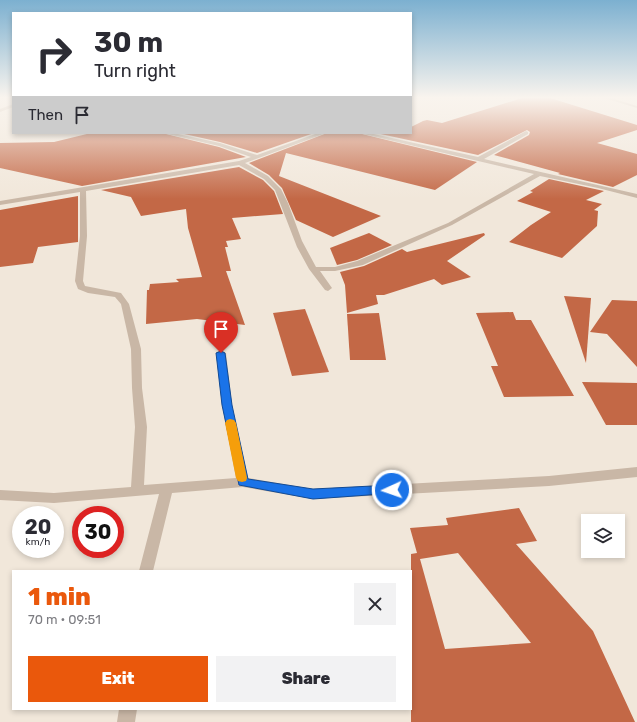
<!DOCTYPE html>
<html lang="en">
<head>
<meta charset="utf-8">
<style>
	:root { --surface:#fff; --page:#f2f2f3; --text:#2b2b33; --muted:#7c7c81; --accent:#ea580c }
	body { margin:0; font-family:Rubik,sans-serif; background:var(--page); color:var(--text); height:100vh; display:flex; flex-direction:column; font-size:15px; white-space:nowrap }
	* { box-sizing:border-box; margin:0 }
	p { font-size:13px; color:var(--muted) }
	.icon { flex:none; width:22px; height:22px; fill:none; stroke:currentColor; stroke-width:2; stroke-linecap:round; stroke-linejoin:round }
	.map { position:relative; flex:1; overflow:hidden }
	.sheet { position:absolute; left:12px; top:570px; width:400px; height:140px; display:flex; flex-direction:column; background:var(--surface); border-radius:0px; box-shadow:0 2px 6px #0003 }
	.sheet>* { flex:none }
	.hud { position:absolute; left:12px; top:12px; width:400px; height:122px; border-radius:0px; box-shadow:0 2px 6px #0003; background:#fff; color:var(--text); overflow:hidden }
	.controls { position:absolute; left:581px; top:514px; display:grid; gap:8px }
	.controls a { display:grid; place-items:center; width:44px; height:44px; border-radius:0px; background:var(--surface); box-shadow:0 2px 6px #0003; font-size:20px }
	.speed { position:absolute; left:12px; top:506px; display:flex; gap:8px; font-size:20px; font-weight:700; text-align:center }
	.speed>* { display:grid; place-content:center; width:52px; height:52px; border-radius:50%; background:var(--surface); box-shadow:0 2px 6px #0003; line-height:1 }
	.speed small { font-size:10px; font-weight:400 }
	.speed .limit { border:6px solid #d22; background:#fff; color:#111 }
	.pin { position:absolute; display:grid; place-items:center; width:34px; height:34px; color:#fff; margin:-41px -17px; border-radius:50% 50% 50% 0; rotate:-45deg; box-shadow:0 0 4px #0007 }
	.pin .icon { rotate:45deg }
	.me { position:absolute; width:44px; margin:-22px; rotate:267deg; stroke-linejoin:round; filter:drop-shadow(0 0 3px #0008) }
	.turn { display:flex; align-items:center; gap:14px; height:84px; padding:0 16px; font-size:18px }
	.turn .icon { width:52px; height:52px; stroke-width:2.5 }
	.turn b { display:block; font-size:28px; line-height:34px }
	.then { display:flex; align-items:center; height:38px; padding:0 16px; background:#0003; gap:8px; font-size:15px }
	.round { display:grid; place-items:center; flex:none; width:42px; height:42px; border-radius:0px; background:var(--page) }
	.overview { display:flex; align-items:center; justify-content:space-between; height:68px; padding:0 16px }
	h1 { font-size:24px; font-weight:800; line-height:30px; color:var(--accent) }
	.cta { display:flex; gap:8px; margin-top:auto; padding:8px 16px }
	.cta a { flex:1; height:46px; border-radius:0px; background:var(--accent); color:#fff; font-size:16px; font-weight:800; line-height:46px; text-align:center }
	.cta a+a { background:var(--page); color:var(--text) }
	.map>svg:first-child { display:block }
	.building { fill:#c36846; fill-rule:evenodd }
	.lines { fill:none; stroke-linecap:round; stroke-linejoin:round }
	.street { fill:#c9b7a6; fill-rule:evenodd }
	.route { fill:#1a73e8; stroke:#114b97 }
	.slow { fill:#f59e0b }
</style>
</head>
<body>
<div class="map">
<svg width="637" height="722" viewBox="0 0 637 722">
	<rect width="100%" height="100%" fill="#f1e7da"/>
	<g class="building">
		<path d="M 522,98 L 550,98 L 637,125 L 637,130 L 597,143 L 637,154 L 637,175 L 613,187 L 558,174 L 560,173 L 494,155 L 529,135 L 530,132 L 527,130 L 478,155 L 376,133 L 411,133 L 411,127 L 423,121 L 427,120 L 442,123 Z"/>
		<path d="M 91,133 L 162,133 L 219,147 L 246,157 L 82,186 L 0,168 L 0,143 L 54,142 Z"/>
		<path d="M 180,133 L 314,133 L 257,153 L 220,142 Z"/>
		<path d="M 327,133 L 358,133 L 477,162 L 435,190 L 286,153 L 279,176 L 381,216 L 333,237 L 296,220 L 282,188 L 269,175 L 249,163 Z"/>
		<path d="M 239,167 L 263,180 L 274,191 L 283,214 L 232,218 L 241,239 L 226,241 L 228,247 L 225,247 L 231,271 L 226,271 L 245,325 L 197,319 L 146,324 L 147,290 L 149,290 L 150,284 L 179,282 L 176,279 L 202,277 L 188,228 L 186,209 L 141,216 L 131,197 L 101,190 Z"/>
		<path d="M 549,179 L 604,191 L 586,200 L 602,204 L 594,210 L 598,211 L 597,226 L 562,258 L 509,242 L 531,225 L 551,212 L 517,201 L 533,192 L 530,191 Z"/>
		<path d="M 78,196 L 78,242 L 38,247 L 33,263 L 0,267 L 0,210 Z"/>
		<path d="M 369,233 L 392,245 L 357,260 L 337,265 L 330,248 Z"/>
		<path d="M 484,233 L 485,235 L 447,261 L 471,277 L 442,285 L 434,279 L 384,295 L 376,295 L 378,304 L 347,313 L 345,285 L 340,272 L 364,266 L 402,249 L 407,252 Z"/>
		<path d="M 564,296 L 591,298 L 586,363 Z"/>
		<path d="M 612,300 L 637,301 L 637,367 L 607,334 L 590,332 Z"/>
		<path d="M 305,309 L 329,372 L 292,376 L 273,313 Z"/>
		<path d="M 513,312 L 516,320 L 531,320 L 574,396 L 504,397 L 491,366 L 498,366 L 476,313 Z"/>
		<path d="M 379,313 L 386,360 L 350,360 L 347,314 Z"/>
		<path d="M 582,382 L 637,383 L 637,425 L 606,425 Z"/>
		<path d="M 519,508 L 537,541 L 516,544 L 593,631 L 635,722 L 411,722 L 411,554 L 417,553 L 410,528 L 448,525 L 446,518 ZM 458,553 L 531,643 L 445,649 L 420,559 Z"/>
	</g>
	<g class="lines">
		<g class="street">
			<path d="M 411,98 L 414,98 L 412,99 Z"/>
			<path d="M 604,98 L 611,98 L 637,106 L 637,108 Z"/>
			<path d="M 13,104 L 13,107 L 0,112 L 0,109 Z"/>
			<path d="M 526,131 L 528,132 L 528,134 L 484,159 L 637,194 L 637,198 L 598,188 L 540,176 L 452,225 L 363,265 L 335,271 L 320,271 L 332,288 L 328,291 L 325,290 L 309,269 L 297,247 L 275,190 L 264,179 L 239,165 L 86,191 L 87,236 L 83,281 L 85,286 L 121,293 L 129,304 L 141,349 L 142,388 L 147,427 L 144,485 L 236,478 L 222,405 L 216,353 L 221,350 L 226,353 L 232,405 L 248,478 L 313,489 L 549,476 L 637,467 L 637,477 L 549,486 L 313,499 L 243,487 L 172,493 L 153,571 L 139,571 L 159,494 L 54,503 L 0,500 L 0,490 L 54,493 L 131,487 L 135,427 L 132,388 L 131,349 L 121,304 L 115,297 L 88,293 L 78,289 L 75,281 L 80,236 L 80,192 L 0,205 L 0,201 L 239,161 L 251,157 L 219,146 L 163,133 L 173,133 L 220,143 L 257,155 L 318,133 L 326,133 L 245,163 L 268,176 L 281,189 L 288,203 L 302,241 L 316,267 L 335,267 L 357,261 L 448,223 L 534,174 L 359,133 L 369,133 L 478,157 Z"/>
			<path d="M 119,709 L 137,709 L 135,722 L 117,722 Z"/>
		</g>
	</g>
	<linearGradient id="sky" x2="0" y2="1"><stop stop-color="#7cb0d0"/><stop offset="0.49" stop-color="#f9f4ee"/><stop offset="1" stop-color="#f9f4ee" stop-opacity="0"/></linearGradient>
	<rect width="637" height="199" fill="url(#sky)"/>
	<path class="route" d="M 221,351 L 225,353 L 232,405 L 248,479 L 313,489 L 392,485 L 396,487 L 397,490 L 396,493 L 313,499 L 239,485 L 222,405 L 216,353 Z"/>
	<path class="slow" d="M 230,419 L 234,420 L 236,423 L 247,478 L 246,481 L 242,482 L 238,481 L 236,478 L 225,423 L 227,420 Z"/>
</svg>
<div class="controls">
<a><svg class="icon" aria-label="layers" viewBox="0 0 24 24"><path d="M12 4l9 5-9 5-9-5zM3 14l9 5 9-5"/></svg></a>
</div>
<div class="speed"><div>20<small>km/h</small></div><div class="limit">30</div></div>
<div class="pin" style="left:221px;top:353px;background:#d93025"><svg class="icon" aria-label="arrive" viewBox="0 0 24 24"><path d="M6 21V4h12l-3 4 3 4H6"/></svg></div>
<svg class="me" style="left:392px;top:490px" viewBox="-20 -20 40 40"><circle r="17" fill="#1a73e8" stroke="#fff" stroke-width="3"/><path d="M0-11L8 9 0 5-8 9z" fill="#fff"/></svg>
<div class="hud">
<div class="turn"><svg class="icon" aria-label="right" viewBox="0 0 24 24"><path d="M7 20v-9h11M14 6l5 5-5 5"/></svg><div><b>30 m</b>Turn right</div></div>
<div class="then">Then<svg class="icon" aria-label="arrive" viewBox="0 0 24 24"><path d="M6 21V4h12l-3 4 3 4H6"/></svg></div>
</div>
<section class="sheet">
<div class="overview"><div><h1>1 min</h1><p>70 m · 09:51</p></div><a class="round"><svg class="icon" aria-label="close" viewBox="0 0 24 24"><path d="M6 6l12 12M18 6L6 18"/></svg></a></div>
<div class="cta"><a>Exit</a><a>Share</a></div>
</section>
</div>
</body>
</html>
